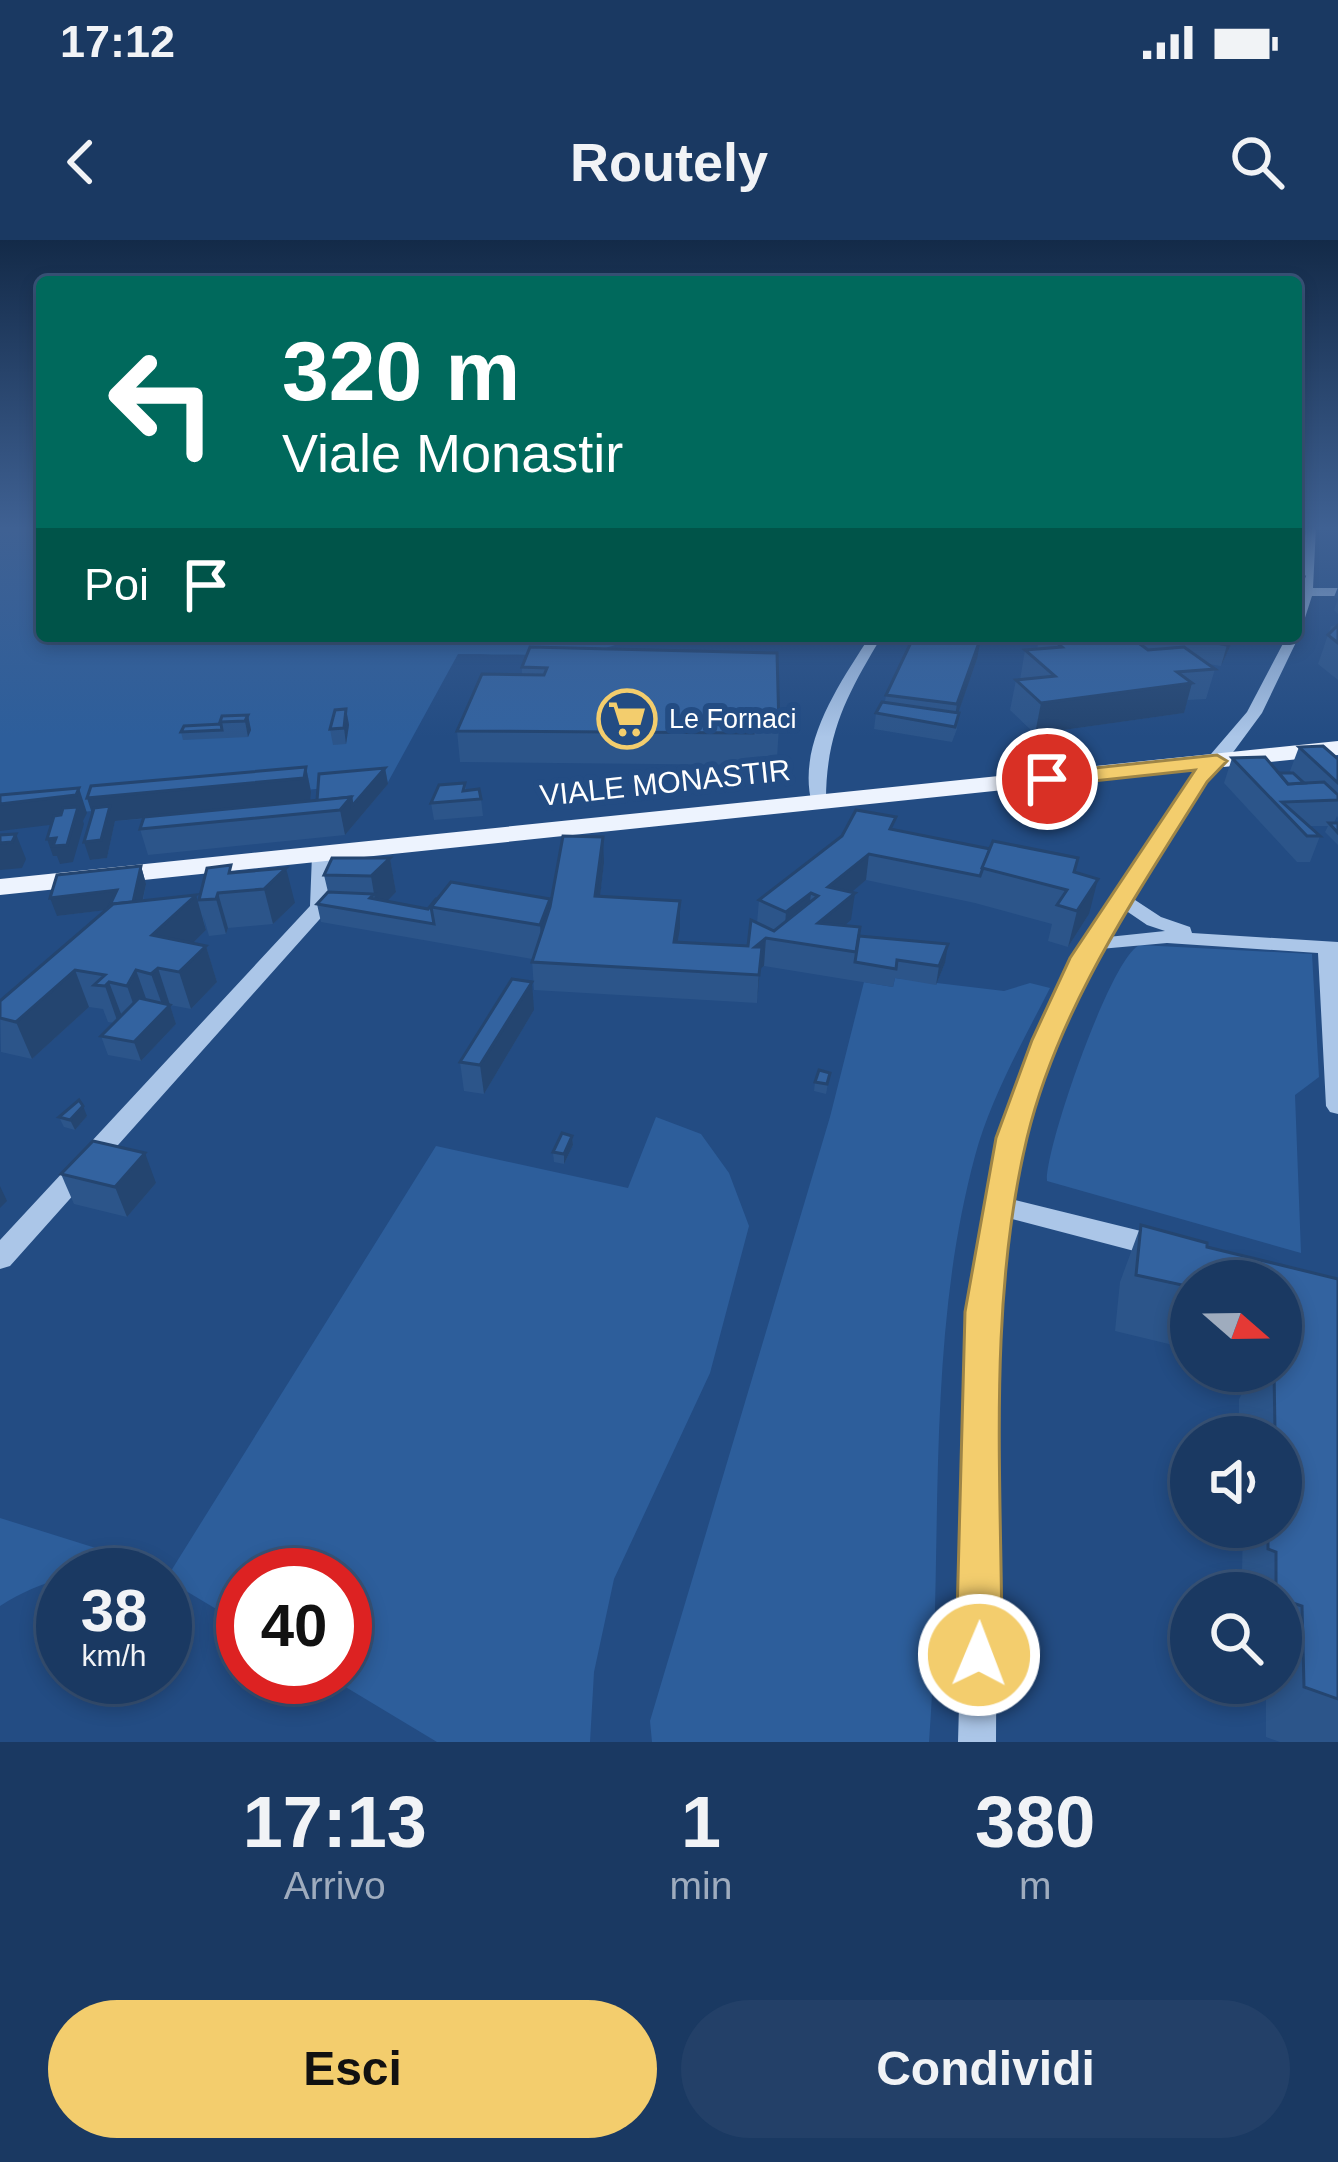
<!DOCTYPE html>
<html lang="it">
<head>
<meta charset="utf-8">
<style>
	:root { --surface:#1a3962; --page:#234068; --text:#f1f3f6; --muted:#9facbe; --line:#385377; --accent:#f3cd6d }
	body { margin:0; font-family:Arial,sans-serif; background:var(--page); color:var(--text); height:100vh; display:flex; flex-direction:column; font-size:45px; white-space:nowrap }
	* { box-sizing:border-box; margin:0 }
	p { font-size:39px; color:var(--muted) }
	.icon { flex:none; width:66px; height:66px; fill:none; stroke:currentColor; stroke-width:2; stroke-linecap:round; stroke-linejoin:round }
	.map { position:relative; height:1502px; overflow:hidden }
	.drawer { display:flex; flex-direction:column; background:var(--surface); flex:1 }
	.drawer>* { flex:none }
	.banner { position:absolute; left:36px; top:36px; width:1266px; height:366px; border-radius:12px; box-shadow:0 6px 18px #0003,0 0 0 3px var(--line); background:#00695c; color:#fff; overflow:hidden }
	.needle { width:78px; rotate:110deg }
	.buttons { position:absolute; left:1170px; top:1020px; display:grid; gap:24px }
	.buttons a { display:grid; place-items:center; width:132px; height:132px; border-radius:50%; background:var(--surface); box-shadow:0 6px 18px #0003,0 0 0 3px var(--line); font-size:60px }
	.speed { position:absolute; left:36px; top:1308px; display:flex; gap:24px; font-size:60px; font-weight:700; text-align:center }
	.speed>* { display:grid; place-content:center; width:156px; height:156px; border-radius:50%; background:var(--surface); box-shadow:0 6px 18px #0003,0 0 0 3px var(--line); line-height:1 }
	.speed small { font-size:30px; font-weight:400 }
	.speed .limit { border:18px solid #d22; background:#fff; color:#111 }
	.pin { position:absolute; display:grid; place-items:center; width:102px; height:102px; color:#fff; margin:-51px; border:6px solid #fff; border-radius:50%; box-shadow:0 3px 12px #0007 }
	.me { position:absolute; width:132px; margin:-66px; rotate:1deg; stroke-linejoin:round; filter:drop-shadow(0 0 9px #0008) }
	.turn { display:flex; align-items:center; gap:42px; height:252px; padding:0 48px; font-size:54px }
	.turn .icon { width:156px; height:156px; stroke-width:2.5 }
	.turn b { display:block; font-size:84px; line-height:102px }
	.then { display:flex; align-items:center; height:114px; padding:0 48px; background:#0003; gap:24px; font-size:45px }
	.eta { display:flex; justify-content:space-evenly; align-items:center; height:204px; text-align:center }
	.eta b { font-size:72px; font-weight:700; line-height:84px }
	.action { display:flex; gap:24px; margin-top:auto; padding:24px 48px }
	.action a { flex:1; height:138px; border-radius:72px; background:var(--accent); color:#111; font-size:48px; font-weight:700; line-height:138px; text-align:center }
	.action a+a { background:var(--page); color:var(--text) }
	.status { display:flex; justify-content:space-between; align-items:center; height:84px; padding:0 60px; background:var(--surface); direction:ltr }
	.status svg { height:33px; fill:currentColor }
	header { display:flex; justify-content:space-between; align-items:center; height:156px; padding:0 48px; background:var(--surface); font-size:54px; font-weight:700 }
	.map>svg:first-child { display:block }
	.green { fill:#2d5e9b }
	.lines { fill:none; stroke-linecap:round; stroke-linejoin:round }
	.minor { fill:#abc6e8; fill-rule:evenodd }
	.major { fill:#edf3fe; fill-rule:evenodd }
	.wall { fill:#2c558a }
	.shaded-wall { fill:#244570 }
	.building { fill:#3363a0; stroke:#244570; stroke-width:3 }
	.route { fill:#f3cd6d; stroke:#9e8547; stroke-width:3 }
	.labels { text-anchor:middle; stroke-width:12; stroke-linejoin:round; paint-order:stroke }
	.far-poi-label { font-size:27px; fill:#fff; stroke:#234c83; text-anchor:start }
	.street-label { font-size:30px; fill:#fff; stroke:#234c83 }
</style>
</head>
<body>
<div class="status"><b>17:12</b><svg viewBox="0 0 49 12"><path d="M0 12V9h3v3zM5 12V6h3v6zM10 12V3h3v9zM15 12V0h3v12zM26 1h20v11H26zM47 4h2v5h-2z"/></svg></div>
<header><svg class="icon" aria-label="back" viewBox="0 0 24 24"><path d="M15 5l-7 7 7 7"/></svg>Routely<svg class="icon" aria-label="search" viewBox="0 0 24 24"><circle cx="10" cy="10" r="6"/><path d="M15 15l6 6"/></svg></header>
<div class="map">
<svg width="1338" height="1502" viewBox="0 0 1338 1502">
	<rect width="100%" height="100%" fill="#234c83"/>
	<g class="green">
		<path d="M 0,287 L 42,287 L 42,396 L 631,396 C 602,422 499,413 458,414 L 388,542 L 0,580 Z"/>
		<path d="M 1140,705 L 1312,714 L 1319,837 L 1295,855 L 1301,1013 L 1047,941 C 1045,908 1112,714 1140,705 Z"/>
		<path d="M 895,738 L 1004,751 L 1030,743 L 1050,748 C 1023,801 990,859 975,916 C 924,1105 944,1309 929,1502 L 652,1502 L 650,1481 L 830,877 L 864,742 L 893,747 Z"/>
		<path d="M 656,877 L 701,894 L 729,933 L 749,986 L 710,1133 L 614,1339 L 594,1432 L 590,1502 L 437,1502 L 329,1437 L 345,1437 L 345,1335 L 243,1335 L 243,1385 L 166,1339 L 436,906 L 628,948 Z"/>
		<path d="M 0,1278 L 134,1320 C 85,1333 43,1338 0,1366 Z"/>
	</g>
	<g class="lines">
		<g class="minor">
			<path d="M 1306,287 L 1316,287 L 1313,348 L 1338,348 L 1338,356 L 1312,356 L 1302,387 L 1296,391 Z"/>
			<path d="M 1296,393 L 1299,396 L 1262,473 L 1234,511 L 1205,541 L 1132,658 L 1161,677 L 1190,687 L 1192,693 L 1338,702 L 1338,874 L 1330,872 L 1326,866 L 1318,713 L 1167,703 L 1100,709 C 1054,783 1027,875 1015,960 L 1161,996 L 1170,1000 L 1174,1007 L 1170,1014 L 1161,1018 L 1012,979 L 998,1072 L 996,1502 L 958,1502 L 970,1072 L 1000,897 L 1035,800 L 1074,719 L 1193,535 L 1247,472 L 1287,396 L 1296,396 ZM 1125,670 L 1147,685 L 1165,691 L 1108,697 Z"/>
			<path d="M 870,396 L 882,396 C 848,453 826,492 826,560 L 818,565 L 812,564 C 796,505 840,443 870,396 Z"/>
			<path d="M 321,610 L 330,615 L 327,671 L 10,1026 L 0,1029 L 0,1000 L 310,666 L 312,615 Z"/>
		</g>
		<path class="major" d="M 1338,501 L 1338,515 L 0,655 L 0,639 Z"/>
	</g>
	<g class="wall">
		<path d="M 1338,347 L 1338,374 L 1334,370 L 1338,359 L 1334,357 Z"/>
		<path d="M 1338,385 L 1338,440 L 1318,424 L 1331,386 Z"/>
		<path d="M 1040,396 L 1235,396 L 1221,426 L 1208,424 L 1215,429 L 1206,459 L 1187,460 L 1184,473 L 1035,494 L 1010,470 L 1016,440 L 1020,440 L 1025,410 L 1037,409 Z"/>
		<path d="M 530,407 L 779,487 L 777,518 L 752,518 L 752,525 L 460,522 L 457,491 L 522,435 L 522,427 Z"/>
		<path d="M 977,419 L 958,473 L 957,489 L 952,502 L 874,489 L 876,473 L 885,462 L 886,455 Z"/>
		<path d="M 346,469 L 349,485 L 346,504 L 333,505 L 330,489 Z"/>
		<path d="M 248,475 L 251,490 L 248,497 L 183,500 L 181,492 L 221,484 L 220,482 Z"/>
		<path d="M 1299,507 L 1338,519 L 1338,578 L 1337,576 L 1334,583 L 1338,583 L 1338,605 L 1325,592 L 1328,586 L 1309,586 L 1320,596 L 1310,622 L 1297,622 L 1224,543 L 1232,518 L 1279,533 L 1292,533 L 1290,531 Z"/>
		<path d="M 306,527 L 311,552 L 310,561 L 317,561 L 385,528 L 388,544 L 345,595 L 148,615 L 140,589 L 143,579 L 115,581 L 107,618 L 90,620 L 92,573 Z"/>
		<path d="M 465,543 L 466,550 L 481,559 L 483,576 L 434,580 L 431,563 Z"/>
		<path d="M 894,590 L 1074,632 L 1089,674 L 1068,707 L 1048,701 L 1052,684 L 975,663 L 866,640 L 851,652 L 851,680 L 844,686 L 859,696 L 945,723 L 936,745 L 895,738 L 893,747 L 764,726 L 760,729 L 757,763 L 534,750 L 532,719 L 321,682 L 317,664 L 328,652 L 324,635 L 390,618 L 396,652 L 387,661 L 428,669 L 436,659 L 550,659 L 550,667 L 604,623 L 600,656 L 680,661 L 678,702 L 748,706 L 757,683 L 759,660 Z"/>
		<path d="M 141,626 L 146,644 L 143,661 L 198,660 L 233,633 L 295,663 L 273,684 L 228,688 L 226,694 L 209,696 L 203,675 L 206,690 L 193,703 L 206,706 L 217,742 L 191,769 L 170,765 L 176,784 L 141,821 L 108,815 L 101,796 L 114,783 L 108,782 L 103,769 L 89,767 L 32,819 L 1,812 L 0,761 L 106,670 L 57,676 Z"/>
		<path d="M 534,770 L 484,854 L 464,851 L 460,822 Z"/>
		<path d="M 830,833 L 826,854 L 814,851 L 815,842 Z"/>
		<path d="M 87,876 L 75,890 L 64,887 L 59,877 Z"/>
		<path d="M 572,896 L 573,905 L 564,924 L 554,922 L 553,912 Z"/>
		<path d="M 61,934 L 156,943 L 127,977 L 74,964 Z"/>
		<path d="M 1141,985 L 1207,1007 L 1338,1039 L 1338,1502 L 1280,1502 L 1266,1497 L 1266,1443 L 1281,1443 L 1281,1353 L 1235,1353 L 1235,1343 L 1242,1331 L 1243,1287 L 1281,1287 L 1281,1197 L 1245,1197 L 1245,1178 L 1239,1176 L 1239,1159 L 1248,1142 L 1249,1131 L 1281,1131 L 1281,1041 L 1191,1041 L 1191,1116 L 1172,1111 L 1173,1105 L 1115,1091 L 1120,1042 Z"/>
	</g>
	<g class="shaded-wall">
		<path d="M 1232,396 L 1235,396 L 1221,426 L 1227,405 Z"/>
		<path d="M 981,397 L 977,419 L 953,488 L 957,464 Z"/>
		<path d="M 1192,443 L 1184,473 L 1035,494 L 1041,463 Z"/>
		<path d="M 346,469 L 349,485 L 346,504 L 344,488 Z"/>
		<path d="M 248,475 L 251,490 L 248,497 L 245,481 Z"/>
		<path d="M 306,527 L 311,552 L 310,563 L 115,581 L 107,618 L 90,620 L 84,602 L 95,583 L 87,558 Z"/>
		<path d="M 385,528 L 388,544 L 345,595 L 340,570 L 351,557 Z"/>
		<path d="M 79,548 L 87,573 L 83,581 L 84,584 L 73,622 L 60,624 L 57,616 L 53,616 L 47,599 L 74,582 L 0,591 L 0,564 Z"/>
		<path d="M 16,594 L 26,619 L 22,628 L 0,630 L 0,603 Z"/>
		<path d="M 603,597 L 604,623 L 597,682 L 595,656 Z"/>
		<path d="M 869,614 L 866,640 L 826,674 L 828,647 Z"/>
		<path d="M 390,618 L 396,652 L 377,672 L 371,636 Z"/>
		<path d="M 141,626 L 146,644 L 136,691 L 92,730 Z"/>
		<path d="M 286,628 L 295,663 L 273,684 L 264,649 Z"/>
		<path d="M 1098,639 L 1089,674 L 1068,707 L 1077,671 Z"/>
		<path d="M 117,650 L 123,668 L 57,676 L 50,658 Z"/>
		<path d="M 218,653 L 228,688 L 226,694 L 216,659 Z"/>
		<path d="M 811,653 L 808,680 L 784,699 L 786,672 Z"/>
		<path d="M 855,653 L 851,680 L 820,707 L 818,683 Z"/>
		<path d="M 196,655 L 206,690 L 166,730 L 152,695 Z"/>
		<path d="M 550,659 L 552,694 L 543,721 L 540,685 Z"/>
		<path d="M 680,661 L 680,688 L 673,729 L 674,702 Z"/>
		<path d="M 766,698 L 764,726 L 760,729 L 757,763 L 759,730 L 755,707 Z"/>
		<path d="M 948,704 L 945,723 L 936,745 L 939,726 Z"/>
		<path d="M 206,706 L 217,742 L 191,769 L 179,732 Z"/>
		<path d="M 158,728 L 170,765 L 164,770 L 151,734 Z"/>
		<path d="M 75,730 L 89,767 L 32,819 L 16,782 Z"/>
		<path d="M 136,730 L 149,767 L 140,783 L 127,746 Z"/>
		<path d="M 109,742 L 123,779 L 118,783 L 105,746 Z"/>
		<path d="M 532,742 L 534,770 L 484,854 L 480,825 Z"/>
		<path d="M 170,765 L 176,784 L 141,821 L 134,802 Z"/>
		<path d="M 83,866 L 87,876 L 75,890 L 70,880 Z"/>
		<path d="M 572,896 L 573,905 L 564,924 L 564,914 Z"/>
		<path d="M 145,913 L 156,943 L 127,977 L 115,947 Z"/>
		<path d="M 0,946 L 7,961 L 0,968 Z"/>
	</g>
	<g class="building">
		<path d="M 1296,337 L 1304,337 L 1299,349 L 1296,348 Z"/>
		<path d="M 1338,385 L 1338,403 L 1328,395 Z"/>
		<path d="M 914,396 L 981,397 L 957,464 L 886,455 Z"/>
		<path d="M 1049,396 L 1089,396 L 1092,398 L 1129,396 L 1148,410 L 1184,407 L 1215,429 L 1177,432 L 1192,443 L 1041,463 L 1016,440 L 1055,436 L 1025,410 L 1062,407 Z"/>
		<path d="M 1180,396 L 1232,396 L 1227,405 Z"/>
		<path d="M 530,407 L 777,413 L 779,487 L 753,486 L 753,493 L 457,491 L 482,434 L 544,435 L 547,428 L 522,427 Z"/>
		<path d="M 882,462 L 959,473 L 955,487 L 876,473 Z"/>
		<path d="M 346,469 L 344,488 L 330,489 L 335,470 Z"/>
		<path d="M 248,475 L 245,481 L 220,482 L 222,476 Z"/>
		<path d="M 221,484 L 222,490 L 181,492 L 184,486 Z"/>
		<path d="M 1323,506 L 1338,519 L 1338,543 L 1299,507 Z"/>
		<path d="M 1265,517 L 1288,544 L 1324,542 L 1338,555 L 1338,560 L 1282,562 L 1320,596 L 1307,596 L 1232,518 Z"/>
		<path d="M 306,527 L 304,538 L 87,558 L 91,546 Z"/>
		<path d="M 385,528 L 352,566 L 351,557 L 317,561 L 319,534 Z"/>
		<path d="M 1279,533 L 1293,533 L 1304,543 L 1288,544 Z"/>
		<path d="M 465,543 L 463,551 L 479,549 L 481,559 L 431,563 L 439,545 Z"/>
		<path d="M 79,548 L 76,555 L 0,564 L 0,555 Z"/>
		<path d="M 351,557 L 340,570 L 140,589 L 144,577 Z"/>
		<path d="M 110,566 L 101,600 L 84,602 L 94,568 Z"/>
		<path d="M 78,567 L 67,605 L 53,606 L 56,598 L 47,599 L 54,576 L 61,575 L 63,568 Z"/>
		<path d="M 856,570 L 896,577 L 890,589 L 990,609 L 980,636 L 869,614 L 828,647 L 855,653 L 818,683 L 860,687 L 856,712 L 766,698 L 755,707 L 762,707 L 759,735 L 532,722 L 550,667 L 563,596 L 603,597 L 595,656 L 680,661 L 674,702 L 748,706 L 751,680 L 774,691 L 818,656 L 811,653 L 786,672 L 759,660 L 842,596 Z"/>
		<path d="M 1329,583 L 1338,583 L 1338,593 Z"/>
		<path d="M 16,594 L 12,602 L 0,603 L 0,595 Z"/>
		<path d="M 993,601 L 1078,618 L 1074,632 L 1098,639 L 1077,671 L 1057,665 L 1067,650 L 982,628 Z"/>
		<path d="M 332,618 L 390,618 L 371,636 L 324,635 Z"/>
		<path d="M 231,625 L 229,633 L 286,628 L 264,649 L 218,653 L 216,659 L 199,660 L 207,628 Z"/>
		<path d="M 141,626 L 133,662 L 113,664 L 109,667 L 117,650 L 50,658 L 57,635 Z"/>
		<path d="M 451,642 L 550,659 L 540,685 L 431,667 Z"/>
		<path d="M 328,652 L 374,654 L 370,658 L 428,669 L 436,659 L 437,659 L 431,667 L 434,684 L 317,664 Z"/>
		<path d="M 196,655 L 152,695 L 206,706 L 179,732 L 158,728 L 151,734 L 136,730 L 127,746 L 109,742 L 105,746 L 94,745 L 105,735 L 75,730 L 16,782 L 0,778 L 0,761 L 113,664 Z"/>
		<path d="M 859,696 L 948,704 L 939,726 L 897,720 L 896,729 L 855,722 Z"/>
		<path d="M 512,739 L 532,742 L 480,825 L 460,822 Z"/>
		<path d="M 139,758 L 170,765 L 134,802 L 101,796 Z"/>
		<path d="M 819,830 L 830,833 L 827,844 L 815,842 Z"/>
		<path d="M 79,860 L 83,866 L 70,880 L 59,877 Z"/>
		<path d="M 562,893 L 572,896 L 564,914 L 553,912 Z"/>
		<path d="M 93,901 L 145,913 L 115,947 L 61,934 Z"/>
		<path d="M 1141,985 L 1207,1003 L 1207,1007 L 1338,1039 L 1338,1459 L 1304,1447 L 1302,1366 L 1281,1359 L 1281,1353 L 1276,1353 L 1276,1312 L 1268,1309 L 1268,1289 L 1275,1291 L 1275,1287 L 1281,1287 L 1281,1197 L 1267,1197 L 1267,1189 L 1275,1191 L 1274,1131 L 1281,1131 L 1281,1041 L 1191,1041 L 1191,1047 L 1136,1035 Z"/>
	</g>
	<linearGradient id="sky" x2="0" y2="1"><stop stop-color="#132a48"/><stop offset="0.58" stop-color="#3f6193"/><stop offset="1" stop-color="#3f6193" stop-opacity="0"/></linearGradient>
	<rect width="1338" height="497" fill="url(#sky)"/>
	<path class="route" d="M 1217,515 L 1227,521 L 1207,542 C 1137,655 1059,766 1027,898 C 987,1065 1002,1244 1002,1415 L 995,1431 L 979,1438 L 962,1431 L 956,1415 L 965,1072 L 996,898 L 1032,800 L 1070,718 L 1195,530 L 1047,546 L 1037,539 L 1047,533 Z"/>
	<defs>
		<symbol id="supermarket-ring" viewBox="-11 -11 22 22"><circle r="9.5" fill="#234c83" stroke="#f3cd6d" stroke-width="1.5"/><path d="M-6-5.5h2.5l.6 2H6L4.5 2H-2.5L-4.4-4H-6ZM-1.5 3.2a1.3 1.3 0 1 0 .1 0ZM3 3.2a1.3 1.3 0 1 0 .1 0Z" fill="#f3cd6d"/></symbol>
	</defs>
	<g fill-rule="evenodd">
		<use href="#supermarket-ring" x="594" y="446" width="66" height="66"/>
	</g>
	<g class="labels">
		<g class="far-poi-label">
			<text x="669" y="488">Le Fornaci</text>
		</g>
		<g class="street-label">
			<text transform="translate(665 543) rotate(-6)" y="10">VIALE MONASTIR</text>
		</g>
	</g>
</svg>
<div class="buttons">
<a><svg class="needle" viewBox="-14 -14 28 28"><path d="M0-13l5 13h-10z" fill="#e53935"/><path d="M0 13l5-13h-10z" fill="#9facbe"/></svg></a>
<a><svg class="icon" aria-label="sound" viewBox="0 0 24 24"><path d="M4 9h4l5-4v14l-5-4H4zM17 9q2 3 0 6"/></svg></a>
<a><svg class="icon" aria-label="search" viewBox="0 0 24 24"><circle cx="10" cy="10" r="6"/><path d="M15 15l6 6"/></svg></a>
</div>
<div class="speed"><div>38<small>km/h</small></div><div class="limit">40</div></div>
<div class="pin" style="left:1047px;top:539px;background:#d93025"><svg class="icon" aria-label="arrive" viewBox="0 0 24 24"><path d="M6 21V4h12l-3 4 3 4H6"/></svg></div>
<svg class="me" style="left:979px;top:1415px" viewBox="-20 -20 40 40"><circle r="17" fill="#f3cd6d" stroke="#fff" stroke-width="3"/><path d="M0-11L8 9 0 5-8 9z" fill="#fff"/></svg>
<div class="banner">
<div class="turn"><svg class="icon" aria-label="left" viewBox="0 0 24 24"><path d="M17 20v-9H6M10 6l-5 5 5 5"/></svg><div><b>320 m</b>Viale Monastir</div></div>
<div class="then">Poi<svg class="icon" aria-label="arrive" viewBox="0 0 24 24"><path d="M6 21V4h12l-3 4 3 4H6"/></svg></div>
</div>
</div>
<section class="drawer">
<div class="eta">
<div><b>17:13</b><p>Arrivo</p></div>
<div><b>1</b><p>min</p></div>
<div><b>380</b><p>m</p></div>
</div>
<div class="action"><a>Esci</a><a>Condividi</a></div>
</section>
</body>
</html>
